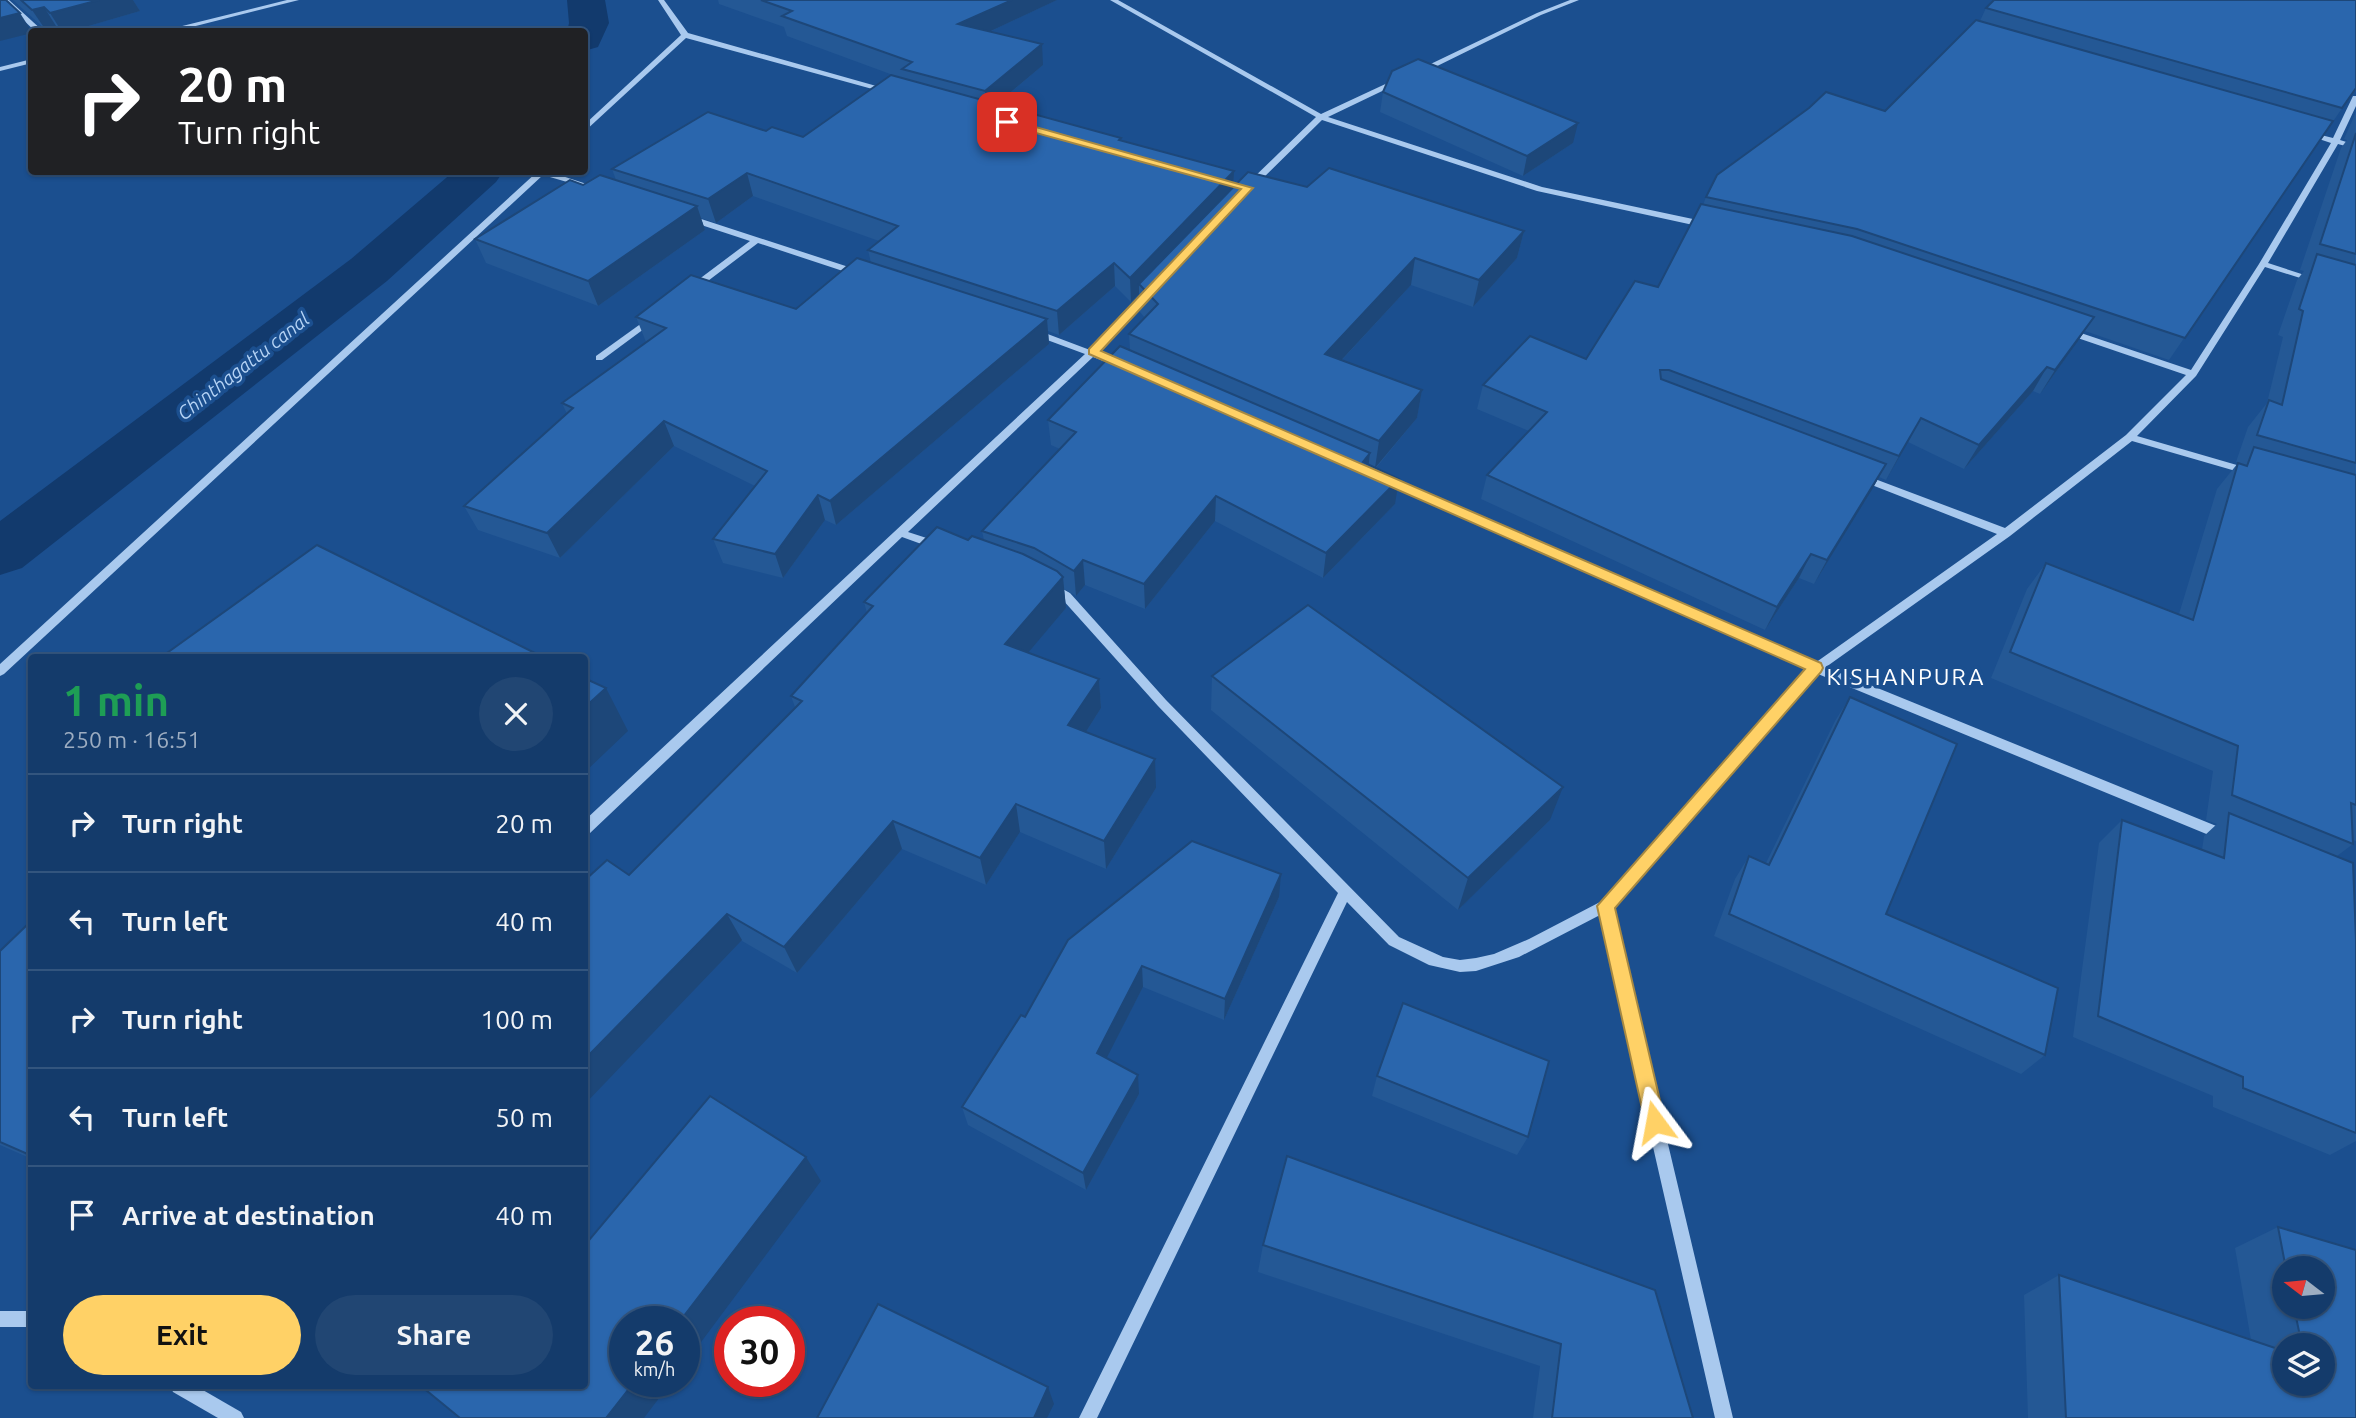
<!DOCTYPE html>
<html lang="en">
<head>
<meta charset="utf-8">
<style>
	:root { --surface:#143b6b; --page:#214673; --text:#f1f3f6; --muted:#9dadc1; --line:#33557e; --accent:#ffd166 }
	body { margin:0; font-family:Ubuntu,sans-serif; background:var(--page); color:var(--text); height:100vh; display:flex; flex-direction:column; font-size:26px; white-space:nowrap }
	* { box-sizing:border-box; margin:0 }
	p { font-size:23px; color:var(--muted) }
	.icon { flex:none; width:38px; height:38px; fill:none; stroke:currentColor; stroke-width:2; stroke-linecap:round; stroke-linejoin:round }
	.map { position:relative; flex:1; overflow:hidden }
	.panel { position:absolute; left:28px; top:654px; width:560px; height:735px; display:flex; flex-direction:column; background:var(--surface); border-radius:7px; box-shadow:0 2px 5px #0004,0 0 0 2px var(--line) }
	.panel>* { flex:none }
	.banner { position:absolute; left:28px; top:28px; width:560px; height:147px; border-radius:7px; box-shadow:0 2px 5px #0004,0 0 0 2px var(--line); background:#202124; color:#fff; overflow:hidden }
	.needle { width:46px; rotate:286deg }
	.fabs { position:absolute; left:2272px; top:1256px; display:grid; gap:14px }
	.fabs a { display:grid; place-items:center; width:63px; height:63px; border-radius:50%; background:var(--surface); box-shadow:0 2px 5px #0004,0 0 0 2px var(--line); font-size:35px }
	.speed { position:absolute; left:609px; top:1306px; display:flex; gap:14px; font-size:35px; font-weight:700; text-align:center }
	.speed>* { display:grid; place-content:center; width:91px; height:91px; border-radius:50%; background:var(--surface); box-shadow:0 2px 5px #0004,0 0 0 2px var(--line); line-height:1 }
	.speed small { font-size:18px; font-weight:400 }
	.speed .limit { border:10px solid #d22; background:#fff; color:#111 }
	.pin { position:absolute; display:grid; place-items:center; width:60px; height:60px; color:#fff; margin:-30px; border-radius:14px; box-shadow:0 4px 10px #0006 }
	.me { position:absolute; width:77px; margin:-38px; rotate:347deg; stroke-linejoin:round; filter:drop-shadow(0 0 5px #0008) }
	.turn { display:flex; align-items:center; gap:24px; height:147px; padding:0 35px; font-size:32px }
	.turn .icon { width:91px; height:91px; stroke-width:2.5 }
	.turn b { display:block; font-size:49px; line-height:60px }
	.round { display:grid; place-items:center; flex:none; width:74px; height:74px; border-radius:37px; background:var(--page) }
	.head { display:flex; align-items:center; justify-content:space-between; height:119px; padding:0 35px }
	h1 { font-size:42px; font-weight:600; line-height:52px; color:#1e9e55 }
	.action { display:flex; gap:14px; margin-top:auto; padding:14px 35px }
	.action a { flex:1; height:80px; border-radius:42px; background:var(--accent); color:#111; font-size:28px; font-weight:600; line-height:80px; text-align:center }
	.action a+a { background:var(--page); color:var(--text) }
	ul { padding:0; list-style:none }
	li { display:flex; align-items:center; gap:21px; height:98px; padding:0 35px; border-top:2px solid var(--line) }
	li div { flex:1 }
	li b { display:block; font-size:26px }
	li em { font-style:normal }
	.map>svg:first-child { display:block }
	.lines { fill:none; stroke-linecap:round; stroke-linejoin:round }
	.canal { fill:#123a6d; fill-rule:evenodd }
	.minor { fill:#a9c9ee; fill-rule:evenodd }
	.wall { fill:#245895; fill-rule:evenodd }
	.shaded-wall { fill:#1d4779 }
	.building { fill:#2a66ad; stroke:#1d4779; stroke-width:2 }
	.route { fill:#ffd166; stroke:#a68842; stroke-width:2 }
	.labels { text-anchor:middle; stroke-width:7; stroke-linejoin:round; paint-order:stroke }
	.far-water-label { font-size:19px; font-style:italic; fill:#b5d3f5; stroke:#1b4f8f }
	.neighbourhood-label { font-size:23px; letter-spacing:2px; fill:#fff; stroke:#1b4f8f }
</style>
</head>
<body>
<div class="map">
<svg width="2356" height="1418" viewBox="0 0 2356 1418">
	<rect width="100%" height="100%" fill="#1b4f8f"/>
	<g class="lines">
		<g class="canal">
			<path d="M 567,0 L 605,0 L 609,23 L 598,47 L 584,51 L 584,32 L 567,32 L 569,23 Z"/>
			<path d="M 453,172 L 503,172 L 496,182 L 387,281 L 22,568 L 0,575 L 0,521 L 351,259 Z"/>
		</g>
		<g class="minor">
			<path d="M 2,0 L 9,0 L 44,32 L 36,32 Z"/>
			<path d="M 287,0 L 299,0 L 172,32 L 158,32 Z"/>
			<path d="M 658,0 L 664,0 L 688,33 L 894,91 L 887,93 L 686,38 L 584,132 L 584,125 L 681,35 Z"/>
			<path d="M 1110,0 L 1118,0 L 1321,114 L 1394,80 L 1401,82 L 1328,117 L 1542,187 L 1707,222 L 1711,225 L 1707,228 L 1537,191 L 1322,120 L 1254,187 L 1248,187 L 1248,183 L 1316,117 Z"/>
			<path d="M 1570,0 L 1579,0 L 1541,15 L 1423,73 L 1416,71 L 1537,13 Z"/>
			<path d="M 32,59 L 32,63 L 0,71 L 0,67 Z"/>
			<path d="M 2353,96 L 2356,96 L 2356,106 L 2340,140 L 2356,145 L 2356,149 L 2338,144 L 2268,263 L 2320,280 L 2316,283 L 2265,267 L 2196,376 L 2137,436 L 2254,470 L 2254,474 L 2246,474 L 2132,441 L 2010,536 L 1826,667 L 2231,832 L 2233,836 L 2231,840 L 2226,842 L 2221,840 L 1818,674 L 1612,908 L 1733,1418 L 1715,1418 L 1600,915 L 1519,957 L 1476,971 L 1460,972 L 1429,965 L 1389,945 L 1347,902 L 1097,1418 L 1079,1418 L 1338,893 L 1158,706 L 1062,599 L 1044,587 L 1046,584 L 1054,584 L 1070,593 L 1166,700 L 1399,937 L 1443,957 L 1460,960 L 1476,958 L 1494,954 L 1529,939 L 1600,902 L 1808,669 L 1379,480 L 1378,478 L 1379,476 L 1387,476 L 1815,663 L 1997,534 L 1859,480 L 1858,478 L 1859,476 L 1867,476 L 2005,528 L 2126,435 L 2186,375 L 2063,333 L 2063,329 L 2069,329 L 2191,370 L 2259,264 L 2331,143 L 2301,133 L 2305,131 L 2333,138 Z"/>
			<path d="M 537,172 L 550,172 L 602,189 L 598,191 L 543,175 L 4,674 L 0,676 L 0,664 Z"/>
			<path d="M 689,215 L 861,271 L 862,273 L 855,275 L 758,243 L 696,290 L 690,290 L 690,286 L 750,241 L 686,220 L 686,216 Z"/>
			<path d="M 1150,289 L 1155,292 L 1153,294 L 1098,353 L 1125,363 L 1125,367 L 1119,367 L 1093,357 L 908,532 L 942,543 L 944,546 L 942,549 L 938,550 L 902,537 L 589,834 L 584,835 L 584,821 L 1085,354 L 1031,334 L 1031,330 L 1037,330 L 1090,350 L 1147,290 Z"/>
			<path d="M 653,315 L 658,318 L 656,320 L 602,360 L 596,360 L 596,356 Z"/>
			<rect x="0" y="1311" width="32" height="16"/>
			<path d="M 170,1386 L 196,1386 L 241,1412 L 244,1418 L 218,1418 L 173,1392 Z"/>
		</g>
	</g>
	<g class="wall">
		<path d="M 13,0 L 133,0 L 140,11 L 68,32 L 62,32 L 56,26 L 45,29 Z"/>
		<path d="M 718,0 L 1057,0 L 989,32 L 1043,65 L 997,104 L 1121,141 L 1234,171 L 1233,187 L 1307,187 L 1524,231 L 1517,258 L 1473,307 L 1411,285 L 1342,360 L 1422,390 L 1417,418 L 1376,468 L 1395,504 L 1323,578 L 1215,521 L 1145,609 L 1085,585 L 1076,596 L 1064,589 L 1066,608 L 1028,652 L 1099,679 L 1101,708 L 1086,732 L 1156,788 L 1106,869 L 1020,832 L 986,885 L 902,849 L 797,973 L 629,875 L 795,707 L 791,696 L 867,613 L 864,602 L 968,540 L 984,540 L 982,531 L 1060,449 L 1051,445 L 1048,420 L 1130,350 L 1129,334 L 1145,318 L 1140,312 L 1139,294 L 1131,302 L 1115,286 L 1059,335 L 1048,331 L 1049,344 L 836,525 L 825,520 L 783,578 L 723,563 L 713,539 L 755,486 L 674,446 L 560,558 L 478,530 L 464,506 L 567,414 L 562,403 L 646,342 L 636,317 L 796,309 L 871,263 L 868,250 L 879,241 L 753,196 L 716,223 L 701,218 L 705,230 L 598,306 L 486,263 L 475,239 L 583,185 L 616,180 L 612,169 L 766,131 L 803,137 L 901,78 L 787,36 L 784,27 L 719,4 Z"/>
		<path d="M 1986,8 L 2356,88 L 2169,360 L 2085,331 L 2040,394 L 2033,391 L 1964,469 L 1908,442 L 1886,480 L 1879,477 L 1814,584 L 1799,578 L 1765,630 L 1481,499 L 1487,475 L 1529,431 L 1477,409 L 1483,385 L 1586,359 L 1658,287 L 1703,205 L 1706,197 L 1885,111 L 1980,21 Z"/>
		<path d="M 1383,92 L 1573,143 L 1523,176 L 1380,112 Z"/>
		<path d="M 2356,112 L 2356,841 L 2353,840 L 2353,844 L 2337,856 L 2356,940 L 2356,1141 L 2330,1155 L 2213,1107 L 2213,1096 L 2073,1037 L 2099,843 L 2122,820 L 2202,850 L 2204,836 L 2217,824 L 2206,820 L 2213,771 L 1991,678 L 2027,589 L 2046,563 L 2179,614 L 2217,489 L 2238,463 L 2241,463 L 2236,462 L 2248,427 L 2267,403 L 2283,337 L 2278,335 L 2297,280 L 2304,271 L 2300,270 L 2341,148 L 2347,140 L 2344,139 Z"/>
		<path d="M 1212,676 L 1550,820 L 1458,910 L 1211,710 Z"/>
		<path d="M 1850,697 L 1886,914 L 2045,1055 L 2021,1074 L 1714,936 L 1735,879 L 1749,856 L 1766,863 L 1835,721 Z"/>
		<path d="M 1279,897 L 1224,1020 L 1143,987 L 1106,1058 L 1139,1094 L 1086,1190 L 968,1125 L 962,1107 L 1025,1017 Z"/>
		<path d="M 32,928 L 32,1159 L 0,1145 L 0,951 Z"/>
		<path d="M 1377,1076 L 1528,1137 L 1517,1155 L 1372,1096 Z"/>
		<path d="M 1287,1156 L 1693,1418 L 1533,1418 L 1540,1366 L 1258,1272 L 1263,1245 Z"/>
		<path d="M 2278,1227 L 2356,1250 L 2356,1418 L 2028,1418 L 2024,1295 L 2059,1275 L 2251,1340 L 2235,1248 ZM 2284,1269 L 2322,1269 L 2322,1307 L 2284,1307 ZM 2284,1346 L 2322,1346 L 2322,1384 L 2284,1384 Z"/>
	</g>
	<g class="shaded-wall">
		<path d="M 99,0 L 133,0 L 140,11 L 68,32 L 62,32 L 50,13 Z"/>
		<path d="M 1012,0 L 1057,0 L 961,45 L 958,24 Z"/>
		<path d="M 44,7 L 56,26 L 45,29 L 32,10 Z"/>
		<path d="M 20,13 L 32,32 L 32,33 L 0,41 L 0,18 Z"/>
		<path d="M 1042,44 L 1043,65 L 987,112 L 985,91 Z"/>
		<path d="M 1578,123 L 1573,143 L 1523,176 L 1527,156 Z"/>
		<path d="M 1234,171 L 1233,195 L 1139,284 L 1139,294 L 1131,302 L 1130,278 Z"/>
		<path d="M 747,173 L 753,196 L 716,223 L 708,199 Z"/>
		<path d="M 697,206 L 705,230 L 598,306 L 588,281 Z"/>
		<path d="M 1524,231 L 1517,258 L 1473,307 L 1479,280 Z"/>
		<path d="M 1415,258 L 1411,285 L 1322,381 L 1325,354 Z"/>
		<path d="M 1114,263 L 1115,286 L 1059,335 L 1057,311 Z"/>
		<path d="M 2094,317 L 2078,341 L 2040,394 L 2055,370 Z"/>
		<path d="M 1047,319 L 1049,344 L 836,525 L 830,501 Z"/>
		<path d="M 2047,367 L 2033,391 L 1964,469 L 1979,445 Z"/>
		<path d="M 1422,390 L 1417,418 L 1375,468 L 1379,441 Z"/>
		<path d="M 1921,418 L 1908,442 L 1886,480 L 1899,456 Z"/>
		<path d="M 664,421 L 674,446 L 560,558 L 547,533 Z"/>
		<path d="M 1370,453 L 1367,478 L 1363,462 Z"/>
		<path d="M 1886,464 L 1873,488 L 1814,584 L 1827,560 Z"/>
		<path d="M 1399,479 L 1395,504 L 1323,578 L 1326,553 Z"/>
		<path d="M 818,495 L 825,520 L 783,578 L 775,554 Z"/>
		<path d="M 1216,496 L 1215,521 L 1145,609 L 1144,584 Z"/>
		<path d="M 1811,554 L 1799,578 L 1765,630 L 1777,607 Z"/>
		<path d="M 1083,560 L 1085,585 L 1076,596 L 1074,571 Z"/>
		<path d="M 1063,577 L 1066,608 L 1010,674 L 1005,644 Z"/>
		<path d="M 1099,679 L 1101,708 L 1072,754 L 1068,725 Z"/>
		<path d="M 606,688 L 628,731 L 584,773 L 584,708 Z"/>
		<path d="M 1155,759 L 1156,788 L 1106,869 L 1104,841 Z"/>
		<path d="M 1563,787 L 1550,820 L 1458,910 L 1468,878 Z"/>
		<path d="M 1016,804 L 1020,832 L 986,885 L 980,858 Z"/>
		<path d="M 893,821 L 902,849 L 797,973 L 784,947 Z"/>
		<path d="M 1281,874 L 1279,897 L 1224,1020 L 1225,999 Z"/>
		<path d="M 727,914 L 742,940 L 584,1105 L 584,1060 Z"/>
		<path d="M 1142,966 L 1143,987 L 1099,1073 L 1097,1053 Z"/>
		<path d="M 1138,1075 L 1139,1094 L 1086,1190 L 1083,1173 Z"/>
		<path d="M 806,1157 L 821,1181 L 684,1365 L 684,1321 L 680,1321 Z"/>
		<path d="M 635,1381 L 672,1381 L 644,1418 L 606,1418 Z"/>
		<path d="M 1048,1387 L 1054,1404 L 1047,1418 L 1034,1418 Z"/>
	</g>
	<g class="building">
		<path d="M 0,0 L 6,0 L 20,13 L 0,18 Z"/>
		<path d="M 21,0 L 99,0 L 50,13 L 44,7 L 32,10 Z"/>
		<path d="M 761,0 L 1012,0 L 958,24 L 1042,44 L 985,91 L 902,69 L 912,62 L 782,16 L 792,11 Z"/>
		<path d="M 1994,0 L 2356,0 L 2356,88 L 2342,108 L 1986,8 Z"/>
		<path d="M 1976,20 L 2333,121 L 2185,338 L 1857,229 L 1706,197 L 1717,175 L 1809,108 L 1826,92 L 1885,111 Z"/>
		<path d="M 1418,59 L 1578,123 L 1527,156 L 1383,92 L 1392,71 Z"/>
		<path d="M 891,75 L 1121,138 L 1119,140 L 1234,171 L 1130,278 L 1114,263 L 1057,311 L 868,250 L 898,226 L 747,173 L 708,199 L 612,169 L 708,112 L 766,131 L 772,127 L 803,137 Z"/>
		<path d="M 2356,133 L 2356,254 L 2320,244 Z"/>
		<path d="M 1329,168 L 1524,231 L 1479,280 L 1415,258 L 1325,354 L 1422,390 L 1379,441 L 1129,334 L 1158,304 L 1139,284 L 1248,172 L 1307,187 Z"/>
		<path d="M 600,175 L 697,206 L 588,281 L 475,239 L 570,180 L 583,185 Z"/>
		<path d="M 1701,204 L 1852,236 L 2094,317 L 2055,370 L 2047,367 L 1979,445 L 1921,418 L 1899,456 L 1669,370 L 1660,370 L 1661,379 L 1886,464 L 1827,560 L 1811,554 L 1777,607 L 1487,475 L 1547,412 L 1483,385 L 1530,336 L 1586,359 L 1635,281 L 1658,287 Z"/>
		<path d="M 2317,254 L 2356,265 L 2356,463 L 2257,435 L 2269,400 L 2282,405 L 2303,311 L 2299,309 Z"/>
		<path d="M 857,258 L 1047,319 L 830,501 L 818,495 L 775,554 L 713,539 L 767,471 L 664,421 L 547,533 L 464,506 L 573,408 L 562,403 L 666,328 L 636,317 L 691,275 L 796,309 Z"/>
		<path d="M 1120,346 L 1370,453 L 1363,462 L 1399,479 L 1326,553 L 1216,496 L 1144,584 L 1083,560 L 1074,571 L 1034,548 L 982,531 L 1076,432 L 1048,420 Z"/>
		<path d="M 2254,447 L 2356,475 L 2356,805 L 2351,803 L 2353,844 L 2232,795 L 2238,746 L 2010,652 L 2046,563 L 2193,620 L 2238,463 L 2247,466 Z"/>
		<path d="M 937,527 L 968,540 L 972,536 L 1023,554 L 1057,571 L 1063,577 L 1005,644 L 1099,679 L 1068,725 L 1155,759 L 1104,841 L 1016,804 L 980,858 L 893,821 L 784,947 L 727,914 L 584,1060 L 584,881 L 607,860 L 629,875 L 802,701 L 791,696 L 873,606 L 864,602 Z"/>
		<path d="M 317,545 L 545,658 L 160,658 Z"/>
		<path d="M 1308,605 L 1563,787 L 1468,878 L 1212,676 Z"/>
		<path d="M 584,678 L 606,688 L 584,708 Z"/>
		<path d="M 1850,697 L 1957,744 L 1886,914 L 2058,988 L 2045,1055 L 1729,914 L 1749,856 L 1769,865 Z"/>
		<path d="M 2229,813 L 2353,863 L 2356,940 L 2356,1133 L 2243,1088 L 2243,1077 L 2098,1016 L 2122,820 L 2224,858 Z"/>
		<path d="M 1192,841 L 1281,874 L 1225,999 L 1142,966 L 1097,1053 L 1138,1075 L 1083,1173 L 962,1107 L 1021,1015 L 1025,1017 L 1068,940 Z"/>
		<path d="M 26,926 L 32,928 L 32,1156 L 0,1142 L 0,951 Z"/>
		<path d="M 1403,1003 L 1549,1061 L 1528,1137 L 1377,1076 Z"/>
		<path d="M 710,1096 L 806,1157 L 680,1321 L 625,1321 L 625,1381 L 635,1381 L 606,1418 L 460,1418 L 421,1386 L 584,1386 L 584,1246 Z"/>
		<path d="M 1287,1156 L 1655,1290 L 1693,1418 L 1552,1418 L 1561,1344 L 1263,1245 Z"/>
		<path d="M 2278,1227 L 2356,1250 L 2356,1418 L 2066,1418 L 2059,1275 L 2284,1351 L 2284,1384 L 2322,1384 L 2322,1346 L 2302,1346 L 2294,1307 L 2322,1307 L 2322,1269 L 2286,1269 Z"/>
		<path d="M 878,1304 L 1048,1387 L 1034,1418 L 817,1418 Z"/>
	</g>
	<path class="route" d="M 1007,119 L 1253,188 L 1101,351 L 1821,663 L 1823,668 L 1821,672 L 1615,908 L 1665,1122 L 1662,1129 L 1655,1132 L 1648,1129 L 1645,1122 L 1597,906 L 1805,669 L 1089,354 L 1089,349 L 1241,189 L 1003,124 L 1002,122 Z"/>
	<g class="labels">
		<g class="far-water-label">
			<text transform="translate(243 366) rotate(-38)" y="7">Chinthagattu canal</text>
		</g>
		<g class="neighbourhood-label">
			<text x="1906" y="685">KISHANPURA</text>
		</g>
	</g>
</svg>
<div class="fabs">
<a><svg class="needle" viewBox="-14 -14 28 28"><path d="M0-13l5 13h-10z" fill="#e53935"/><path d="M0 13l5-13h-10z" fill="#9dadc1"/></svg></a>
<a><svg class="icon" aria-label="layers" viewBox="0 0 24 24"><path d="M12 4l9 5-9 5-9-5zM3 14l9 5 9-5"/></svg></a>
</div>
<div class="speed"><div>26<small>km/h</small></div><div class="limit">30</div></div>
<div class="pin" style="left:1007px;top:122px;background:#d93025"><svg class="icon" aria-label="arrive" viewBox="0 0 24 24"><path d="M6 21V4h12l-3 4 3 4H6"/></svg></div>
<svg class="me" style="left:1655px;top:1122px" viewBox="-20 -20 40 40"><path d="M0-17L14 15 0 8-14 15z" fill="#ffd166" stroke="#fff" stroke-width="4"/></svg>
<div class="banner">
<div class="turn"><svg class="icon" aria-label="right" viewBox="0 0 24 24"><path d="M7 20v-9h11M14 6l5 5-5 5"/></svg><div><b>20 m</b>Turn right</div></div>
</div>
<section class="panel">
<div class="head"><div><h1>1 min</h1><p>250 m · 16:51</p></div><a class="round"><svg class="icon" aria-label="close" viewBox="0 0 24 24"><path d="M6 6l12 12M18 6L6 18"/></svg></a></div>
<ul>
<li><svg class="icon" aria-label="right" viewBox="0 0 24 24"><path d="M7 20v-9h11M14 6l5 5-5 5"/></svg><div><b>Turn right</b></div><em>20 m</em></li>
<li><svg class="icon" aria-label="left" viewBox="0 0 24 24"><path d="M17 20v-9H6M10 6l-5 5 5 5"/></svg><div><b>Turn left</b></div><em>40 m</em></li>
<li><svg class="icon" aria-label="right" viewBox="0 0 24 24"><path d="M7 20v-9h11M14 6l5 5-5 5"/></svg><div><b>Turn right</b></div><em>100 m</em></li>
<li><svg class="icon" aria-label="left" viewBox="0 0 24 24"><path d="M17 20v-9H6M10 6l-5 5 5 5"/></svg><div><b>Turn left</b></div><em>50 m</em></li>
<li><svg class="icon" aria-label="arrive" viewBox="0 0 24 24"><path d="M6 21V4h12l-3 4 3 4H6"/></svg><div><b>Arrive at destination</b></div><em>40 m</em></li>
</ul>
<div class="action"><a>Exit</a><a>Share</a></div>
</section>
</div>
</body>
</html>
